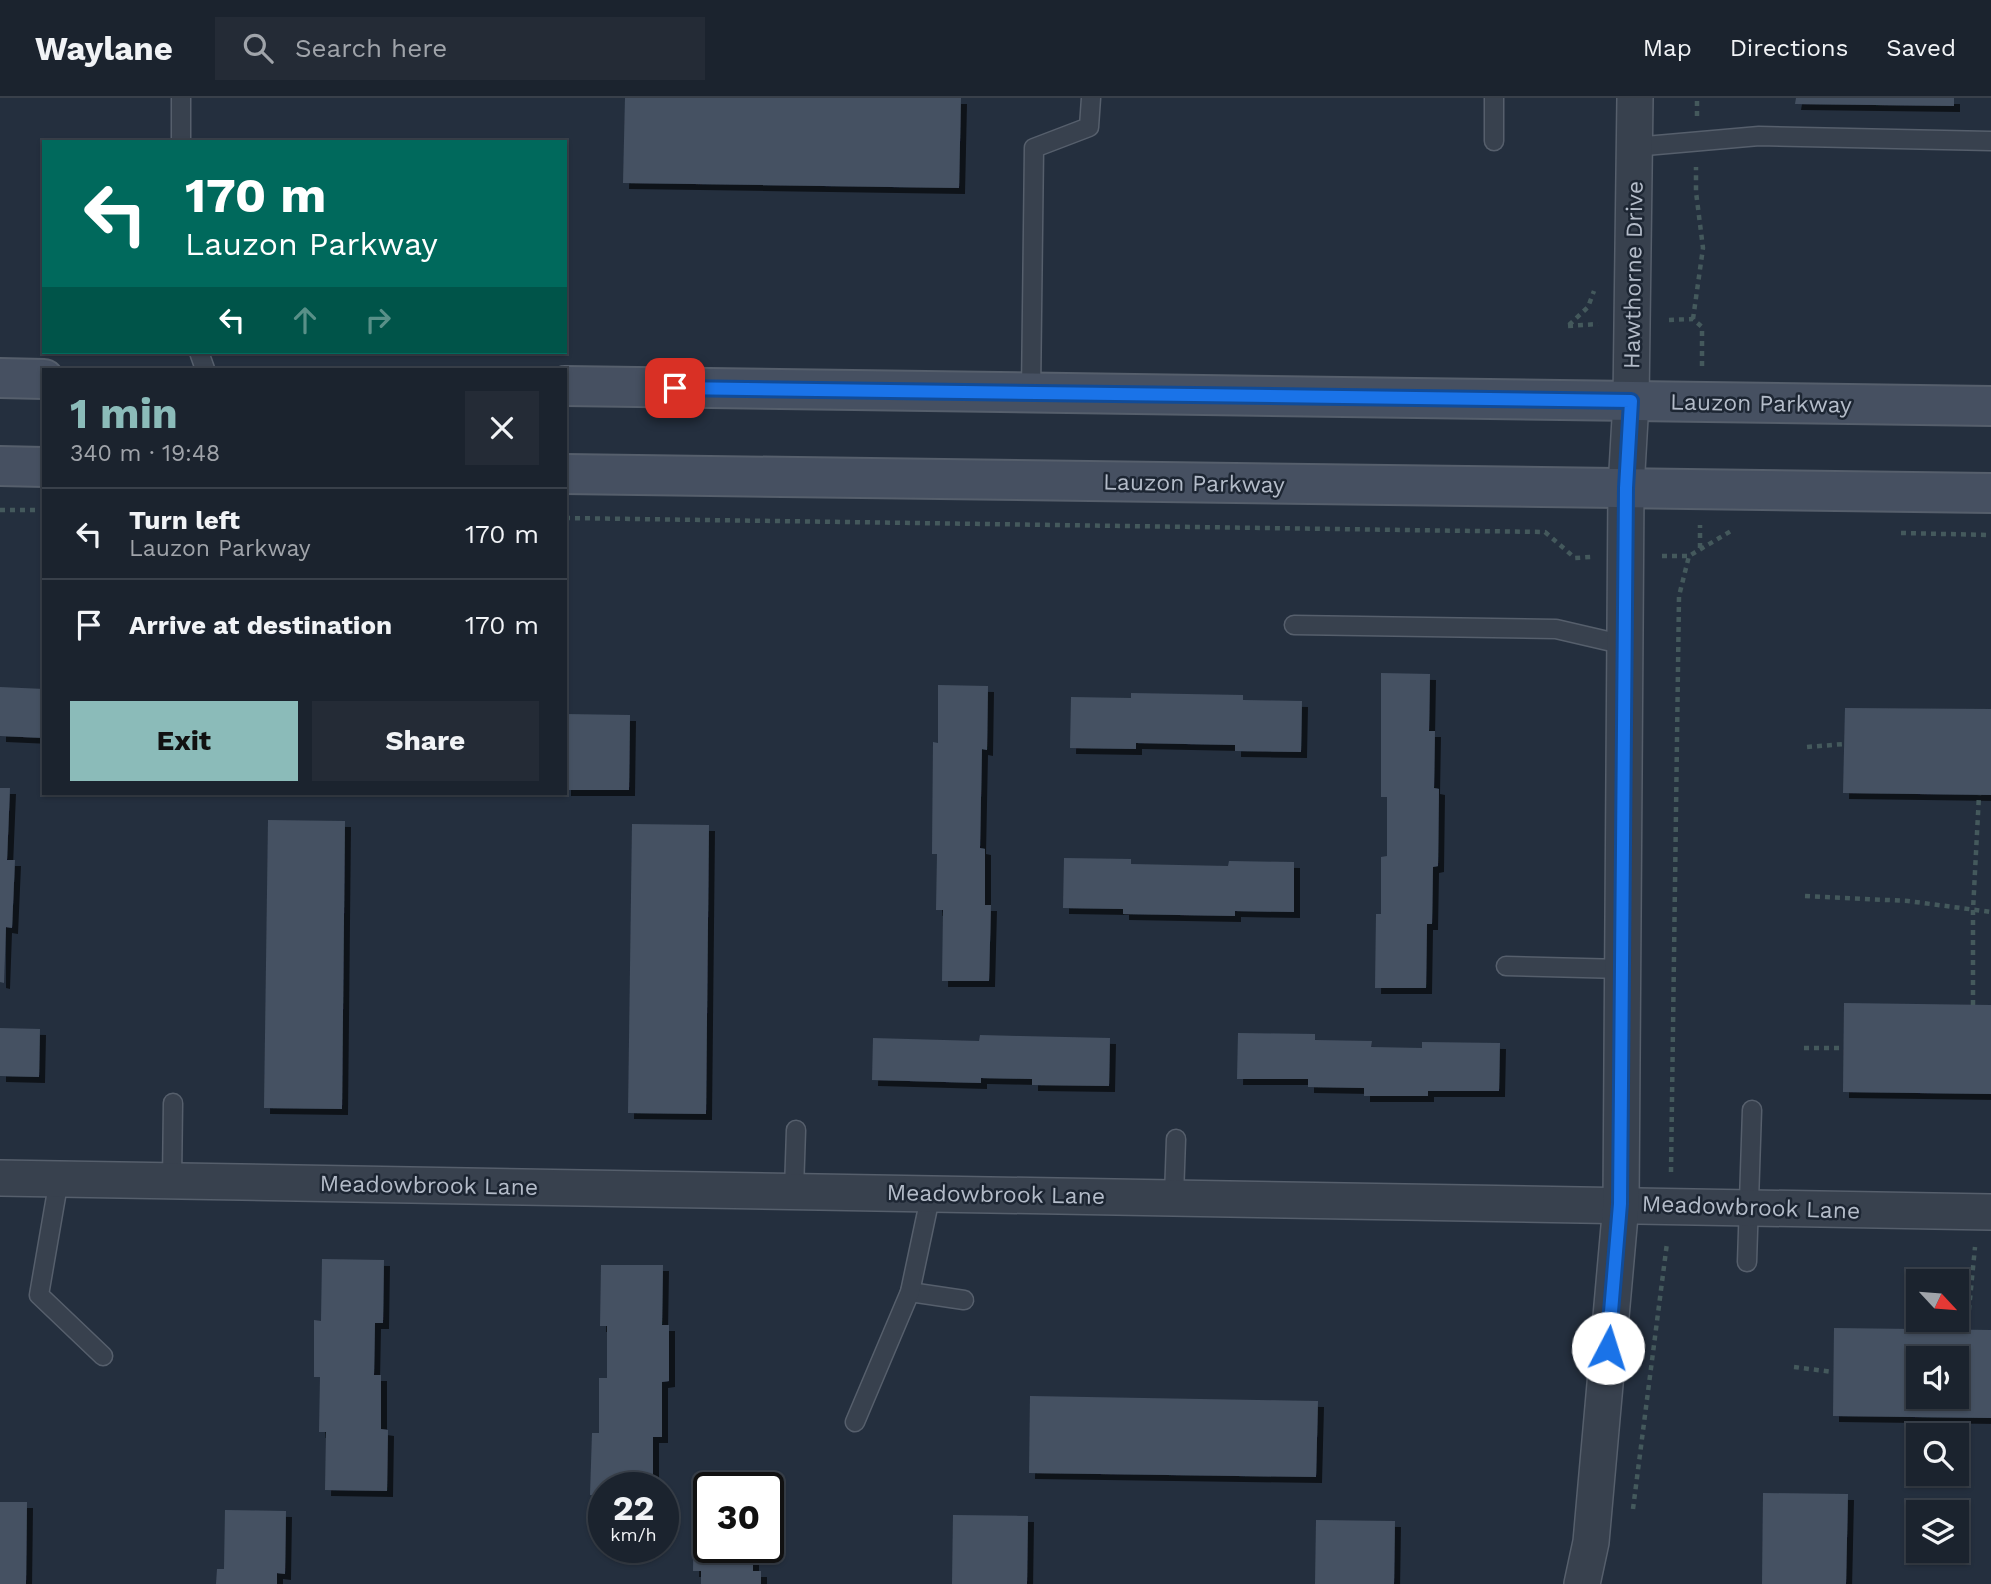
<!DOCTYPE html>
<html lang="en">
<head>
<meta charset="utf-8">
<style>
	:root { --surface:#1b232e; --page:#242b36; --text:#f1f3f6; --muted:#a0a4aa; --line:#39404a; --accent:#8bbbb9 }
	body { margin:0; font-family:"Work Sans",sans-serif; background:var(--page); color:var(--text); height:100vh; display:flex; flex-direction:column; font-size:26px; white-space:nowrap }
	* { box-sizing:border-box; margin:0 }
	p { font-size:23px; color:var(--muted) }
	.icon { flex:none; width:38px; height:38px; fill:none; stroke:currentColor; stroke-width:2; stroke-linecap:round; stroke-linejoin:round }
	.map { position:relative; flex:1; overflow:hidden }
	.details { position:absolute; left:42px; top:270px; width:525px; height:427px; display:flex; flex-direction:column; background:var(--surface); border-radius:0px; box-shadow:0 2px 5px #0004,0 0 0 2px var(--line) }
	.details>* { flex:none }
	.hud { position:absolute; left:42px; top:42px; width:525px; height:214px; border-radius:0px; box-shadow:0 2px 5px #0004,0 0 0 2px var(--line); background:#00695c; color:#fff; overflow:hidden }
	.needle { width:46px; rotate:116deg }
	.fabs { position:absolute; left:1906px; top:1171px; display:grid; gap:14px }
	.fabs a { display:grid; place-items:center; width:63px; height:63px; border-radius:0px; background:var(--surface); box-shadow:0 2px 5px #0004,0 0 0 2px var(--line); font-size:35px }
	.speed { position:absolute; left:588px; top:1374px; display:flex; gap:14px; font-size:35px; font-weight:700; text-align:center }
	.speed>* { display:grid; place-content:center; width:91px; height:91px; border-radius:50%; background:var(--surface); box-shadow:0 2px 5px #0004,0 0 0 2px var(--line); line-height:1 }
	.speed small { font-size:18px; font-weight:400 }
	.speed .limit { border:4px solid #111; border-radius:10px; background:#fff; color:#111 }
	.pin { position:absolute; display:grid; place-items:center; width:60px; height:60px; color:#fff; margin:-30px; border-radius:14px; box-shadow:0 4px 10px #0006 }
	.me { position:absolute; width:77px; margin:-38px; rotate:5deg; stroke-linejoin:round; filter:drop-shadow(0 0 5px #0008) }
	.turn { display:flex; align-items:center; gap:24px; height:147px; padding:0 28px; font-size:32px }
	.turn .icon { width:91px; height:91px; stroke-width:2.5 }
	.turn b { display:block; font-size:49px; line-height:60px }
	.lanes { display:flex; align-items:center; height:66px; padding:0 28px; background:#0003; justify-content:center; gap:35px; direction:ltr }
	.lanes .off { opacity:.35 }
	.round { display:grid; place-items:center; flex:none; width:74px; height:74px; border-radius:0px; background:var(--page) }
	.headline { display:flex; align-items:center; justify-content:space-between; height:119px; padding:0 28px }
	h1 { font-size:42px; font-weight:700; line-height:52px; color:var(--accent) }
	.primary-button { display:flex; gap:14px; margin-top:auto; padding:14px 28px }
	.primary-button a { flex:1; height:80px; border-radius:0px; background:var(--accent); color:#111; font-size:28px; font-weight:700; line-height:80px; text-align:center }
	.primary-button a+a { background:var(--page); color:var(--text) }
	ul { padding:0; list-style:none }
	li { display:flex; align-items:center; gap:21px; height:91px; padding:0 28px; border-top:2px solid var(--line) }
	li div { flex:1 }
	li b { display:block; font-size:26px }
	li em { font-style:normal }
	header { display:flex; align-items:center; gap:42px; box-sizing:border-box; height:98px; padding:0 35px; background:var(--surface); border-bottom:2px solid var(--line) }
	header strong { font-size:33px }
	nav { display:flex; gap:38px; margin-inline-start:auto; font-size:24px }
	.search { width:490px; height:63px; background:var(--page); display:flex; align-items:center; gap:18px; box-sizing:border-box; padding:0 24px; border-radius:0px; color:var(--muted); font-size:26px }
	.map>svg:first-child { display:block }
	.building { fill:#455162; fill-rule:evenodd; filter:url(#shadow) }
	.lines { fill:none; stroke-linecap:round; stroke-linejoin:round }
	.service-casing { stroke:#565f6c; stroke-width:21 }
	.minor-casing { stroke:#565f6c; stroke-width:38 }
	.secondary-casing { stroke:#565f6c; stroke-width:42 }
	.path { stroke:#44595c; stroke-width:4.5; stroke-dasharray:5 5; stroke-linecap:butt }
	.service { stroke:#38414e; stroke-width:18 }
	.minor { stroke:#38414e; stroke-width:35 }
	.secondary { stroke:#465061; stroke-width:38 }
	.route-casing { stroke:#114b97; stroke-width:18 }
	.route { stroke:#1a73e8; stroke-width:12 }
	.labels { text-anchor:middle; stroke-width:5; stroke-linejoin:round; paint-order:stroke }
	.street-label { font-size:23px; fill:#b4bcc9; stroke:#1d2633 }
</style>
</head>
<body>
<header>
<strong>Waylane</strong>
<div class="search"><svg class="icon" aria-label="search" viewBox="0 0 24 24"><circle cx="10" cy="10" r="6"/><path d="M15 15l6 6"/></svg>Search here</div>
<nav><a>Map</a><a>Directions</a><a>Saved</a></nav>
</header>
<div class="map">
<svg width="1991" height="1486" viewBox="0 0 1991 1486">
	<defs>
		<filter id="shadow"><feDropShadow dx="6" dy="6" stdDeviation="0" flood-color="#0009"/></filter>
	</defs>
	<rect width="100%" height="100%" fill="#242f3e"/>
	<g class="building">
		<path d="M 625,0 L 961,0 L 959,90 L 623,85 Z"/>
		<path d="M 1796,0 L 1954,0 L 1954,8 L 1795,6 Z"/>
		<path d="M 1381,575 L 1430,576 L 1429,633 L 1435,633 L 1434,690 L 1439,691 L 1438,768 L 1433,769 L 1432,826 L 1427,826 L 1426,890 L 1375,890 L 1376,816 L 1381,816 L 1381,759 L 1387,758 L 1387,699 L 1381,699 Z"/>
		<path d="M 938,587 L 988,588 L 987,652 L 982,651 L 980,750 L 985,751 L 985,807 L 991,807 L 989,883 L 942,883 L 943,812 L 936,812 L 937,756 L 932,756 L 933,644 L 938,645 Z"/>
		<path d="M 0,589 L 44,591 L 44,640 L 0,638 Z"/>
		<path d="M 1131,595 L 1243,597 L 1243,602 L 1302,603 L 1301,654 L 1235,653 L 1235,647 L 1136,645 L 1136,651 L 1070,650 L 1071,599 L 1131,600 Z"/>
		<path d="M 1845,610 L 1991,611 L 1991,697 L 1843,695 Z"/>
		<path d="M 565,616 L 630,617 L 629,692 L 565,692 Z"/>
		<path d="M 0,690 L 10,690 L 7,762 L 15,762 L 12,830 L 6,829 L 4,885 L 0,884 Z"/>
		<path d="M 268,722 L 345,723 L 342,1011 L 264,1010 Z"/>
		<path d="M 632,726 L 709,727 L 706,1016 L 628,1015 Z"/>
		<path d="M 1064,760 L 1131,761 L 1131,766 L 1228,768 L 1229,763 L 1294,764 L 1294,814 L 1235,813 L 1235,818 L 1123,816 L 1123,811 L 1063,810 Z"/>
		<path d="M 1844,905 L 1991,907 L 1991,996 L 1843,994 Z"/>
		<path d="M 0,930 L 40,931 L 39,979 L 0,978 Z"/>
		<path d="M 1238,935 L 1315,936 L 1315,942 L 1372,943 L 1371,949 L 1422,950 L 1422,944 L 1500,945 L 1499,993 L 1428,993 L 1428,998 L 1364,998 L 1364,990 L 1308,989 L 1308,981 L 1237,981 Z"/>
		<path d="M 980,937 L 1110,940 L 1109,988 L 1032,987 L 1032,981 L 981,980 L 981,985 L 872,982 L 873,940 L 979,943 Z"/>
		<path d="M 322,1161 L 384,1162 L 383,1225 L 375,1225 L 374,1277 L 381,1277 L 381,1331 L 388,1332 L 387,1393 L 325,1392 L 326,1334 L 319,1334 L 320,1279 L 314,1279 L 314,1222 L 321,1223 Z"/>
		<path d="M 601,1167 L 663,1167 L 662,1227 L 669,1227 L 669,1283 L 662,1284 L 662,1339 L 653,1339 L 653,1390 L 604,1390 L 604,1397 L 590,1397 L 592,1335 L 599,1335 L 599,1280 L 607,1280 L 607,1228 L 600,1228 Z"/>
		<path d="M 1834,1230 L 1991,1232 L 1991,1320 L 1833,1318 ZM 1918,1260 L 1956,1260 L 1956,1298 L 1918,1298 Z"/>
		<path d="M 1030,1298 L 1318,1303 L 1316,1379 L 1029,1375 Z"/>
		<path d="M 1763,1395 L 1848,1396 L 1846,1486 L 1762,1486 Z"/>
		<path d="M 0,1404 L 27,1404 L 26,1486 L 0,1486 Z"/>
		<path d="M 225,1412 L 286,1413 L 285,1476 L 277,1475 L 277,1486 L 216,1486 L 217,1471 L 224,1471 Z"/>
		<path d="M 694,1414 L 709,1414 L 709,1449 L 753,1449 L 753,1473 L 761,1473 L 761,1486 L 701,1486 L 701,1473 L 693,1473 Z"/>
		<path d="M 953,1417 L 1028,1418 L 1027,1486 L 952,1486 Z"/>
		<path d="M 1316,1422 L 1395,1423 L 1394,1486 L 1315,1486 Z"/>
	</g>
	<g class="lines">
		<defs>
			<g id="service">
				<path d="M 181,0 L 181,44"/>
				<path d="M 1494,0 L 1494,43"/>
				<path d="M 1634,49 L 1759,38 L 1991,43"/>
				<path d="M 199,254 L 205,271"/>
				<path d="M 1031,295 L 1034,50 L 1089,29 L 1091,0"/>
				<path d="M 1294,527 L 1556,531 L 1625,547"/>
				<path d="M 1506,868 L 1623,871"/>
				<path d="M 59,1081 L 39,1197 L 103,1258"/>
				<path d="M 172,1083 L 173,1005"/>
				<path d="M 794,1092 L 796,1032"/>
				<path d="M 1174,1098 L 1176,1041"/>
				<path d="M 1747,1164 L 1752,1012"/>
				<path d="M 910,1194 L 964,1202"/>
				<path d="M 855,1324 L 910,1194 L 931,1095"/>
			</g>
			<g id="minor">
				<path d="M 0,1080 L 1991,1114"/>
				<path d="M 1582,1486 L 1591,1444 L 1621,1106 L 1626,390 L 1631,303 L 1635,0"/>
			</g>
			<g id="secondary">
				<path d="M 0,280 L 44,281"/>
				<path d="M 565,288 L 1991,308"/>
				<path d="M 0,368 L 44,369"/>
				<path d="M 565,376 L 1991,395"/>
			</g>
		</defs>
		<use href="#service" class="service-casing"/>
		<use href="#minor" class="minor-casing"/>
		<use href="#secondary" class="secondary-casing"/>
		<g class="path">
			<path d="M 1697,18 L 1697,0"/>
			<path d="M 1693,221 L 1703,150 L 1696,94 L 1696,69"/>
			<path d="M 1669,222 L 1693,221 L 1702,229 L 1702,268"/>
			<path d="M 1569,227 L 1588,209 L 1594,193"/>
			<path d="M 1568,228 L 1598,226"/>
			<path d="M 0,412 L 44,412"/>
			<path d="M 565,420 L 1545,434 L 1575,460 L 1591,459"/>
			<path d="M 1901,435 L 1991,437"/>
			<path d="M 1700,450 L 1700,427"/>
			<path d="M 1662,458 L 1689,458"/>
			<path d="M 1807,649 L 1844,646"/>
			<path d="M 1805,798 L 1908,803 L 1991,814"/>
			<path d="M 1973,907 L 1973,812 L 1979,697"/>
			<path d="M 1804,950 L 1844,950"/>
			<path d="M 1671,1074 L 1679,498 L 1689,458 L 1731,433"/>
			<path d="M 1967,1232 L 1975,1149"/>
			<path d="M 1794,1269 L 1833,1274"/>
			<path d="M 1633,1411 L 1667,1145"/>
		</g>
		<use href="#service" class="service"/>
		<use href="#minor" class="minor"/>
		<use href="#secondary" class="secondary"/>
	</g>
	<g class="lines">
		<defs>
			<path id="route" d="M 675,290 L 1631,303 L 1626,390 L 1620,1106 L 1608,1250"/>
		</defs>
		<use href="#route" class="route-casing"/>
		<use href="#route" class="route"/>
	</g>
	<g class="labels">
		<g class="street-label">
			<text transform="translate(1633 177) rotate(-89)" y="8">Hawthorne Drive</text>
			<text transform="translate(1761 305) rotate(1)" y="8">Lauzon Parkway</text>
			<text transform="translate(1194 385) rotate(1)" y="8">Lauzon Parkway</text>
			<text transform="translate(429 1087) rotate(1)" y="8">Meadowbrook Lane</text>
			<text transform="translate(996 1096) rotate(1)" y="8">Meadowbrook Lane</text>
			<text transform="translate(1751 1109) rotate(2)" y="8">Meadowbrook Lane</text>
		</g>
	</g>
</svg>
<div class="fabs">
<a><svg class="needle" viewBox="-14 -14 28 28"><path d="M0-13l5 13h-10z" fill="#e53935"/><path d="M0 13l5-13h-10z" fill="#a0a4aa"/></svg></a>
<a><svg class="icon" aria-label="sound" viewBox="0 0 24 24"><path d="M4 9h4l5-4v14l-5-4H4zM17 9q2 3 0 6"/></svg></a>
<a><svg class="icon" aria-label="search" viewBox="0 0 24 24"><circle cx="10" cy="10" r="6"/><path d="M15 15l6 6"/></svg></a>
<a><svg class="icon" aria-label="layers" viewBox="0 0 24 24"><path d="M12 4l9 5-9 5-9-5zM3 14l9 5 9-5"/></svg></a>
</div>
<div class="speed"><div>22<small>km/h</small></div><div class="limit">30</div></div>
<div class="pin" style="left:675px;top:290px;background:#d93025"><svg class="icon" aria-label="arrive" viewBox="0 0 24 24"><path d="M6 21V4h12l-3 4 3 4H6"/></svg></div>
<svg class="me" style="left:1608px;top:1250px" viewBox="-20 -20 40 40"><circle r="19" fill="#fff"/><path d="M0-13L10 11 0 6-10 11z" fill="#1a73e8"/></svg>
<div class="hud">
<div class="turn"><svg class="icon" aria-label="left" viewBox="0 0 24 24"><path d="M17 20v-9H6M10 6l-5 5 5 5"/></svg><div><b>170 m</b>Lauzon Parkway</div></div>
<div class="lanes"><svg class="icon" aria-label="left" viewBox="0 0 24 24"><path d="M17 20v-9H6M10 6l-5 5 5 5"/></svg><svg class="icon off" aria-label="ahead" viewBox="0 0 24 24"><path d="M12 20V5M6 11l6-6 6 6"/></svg><svg class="icon off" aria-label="right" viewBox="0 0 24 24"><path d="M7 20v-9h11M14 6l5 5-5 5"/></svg></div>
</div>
<section class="details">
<div class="headline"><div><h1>1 min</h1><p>340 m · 19:48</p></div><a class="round"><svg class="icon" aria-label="close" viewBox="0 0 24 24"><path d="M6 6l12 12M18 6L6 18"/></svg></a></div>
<ul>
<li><svg class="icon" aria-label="left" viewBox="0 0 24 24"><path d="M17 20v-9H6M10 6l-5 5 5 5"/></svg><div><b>Turn left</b><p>Lauzon Parkway</p></div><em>170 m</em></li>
<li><svg class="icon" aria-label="arrive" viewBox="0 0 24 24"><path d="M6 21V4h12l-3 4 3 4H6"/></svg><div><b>Arrive at destination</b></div><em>170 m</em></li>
</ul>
<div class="primary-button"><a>Exit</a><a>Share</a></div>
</section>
</div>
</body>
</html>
